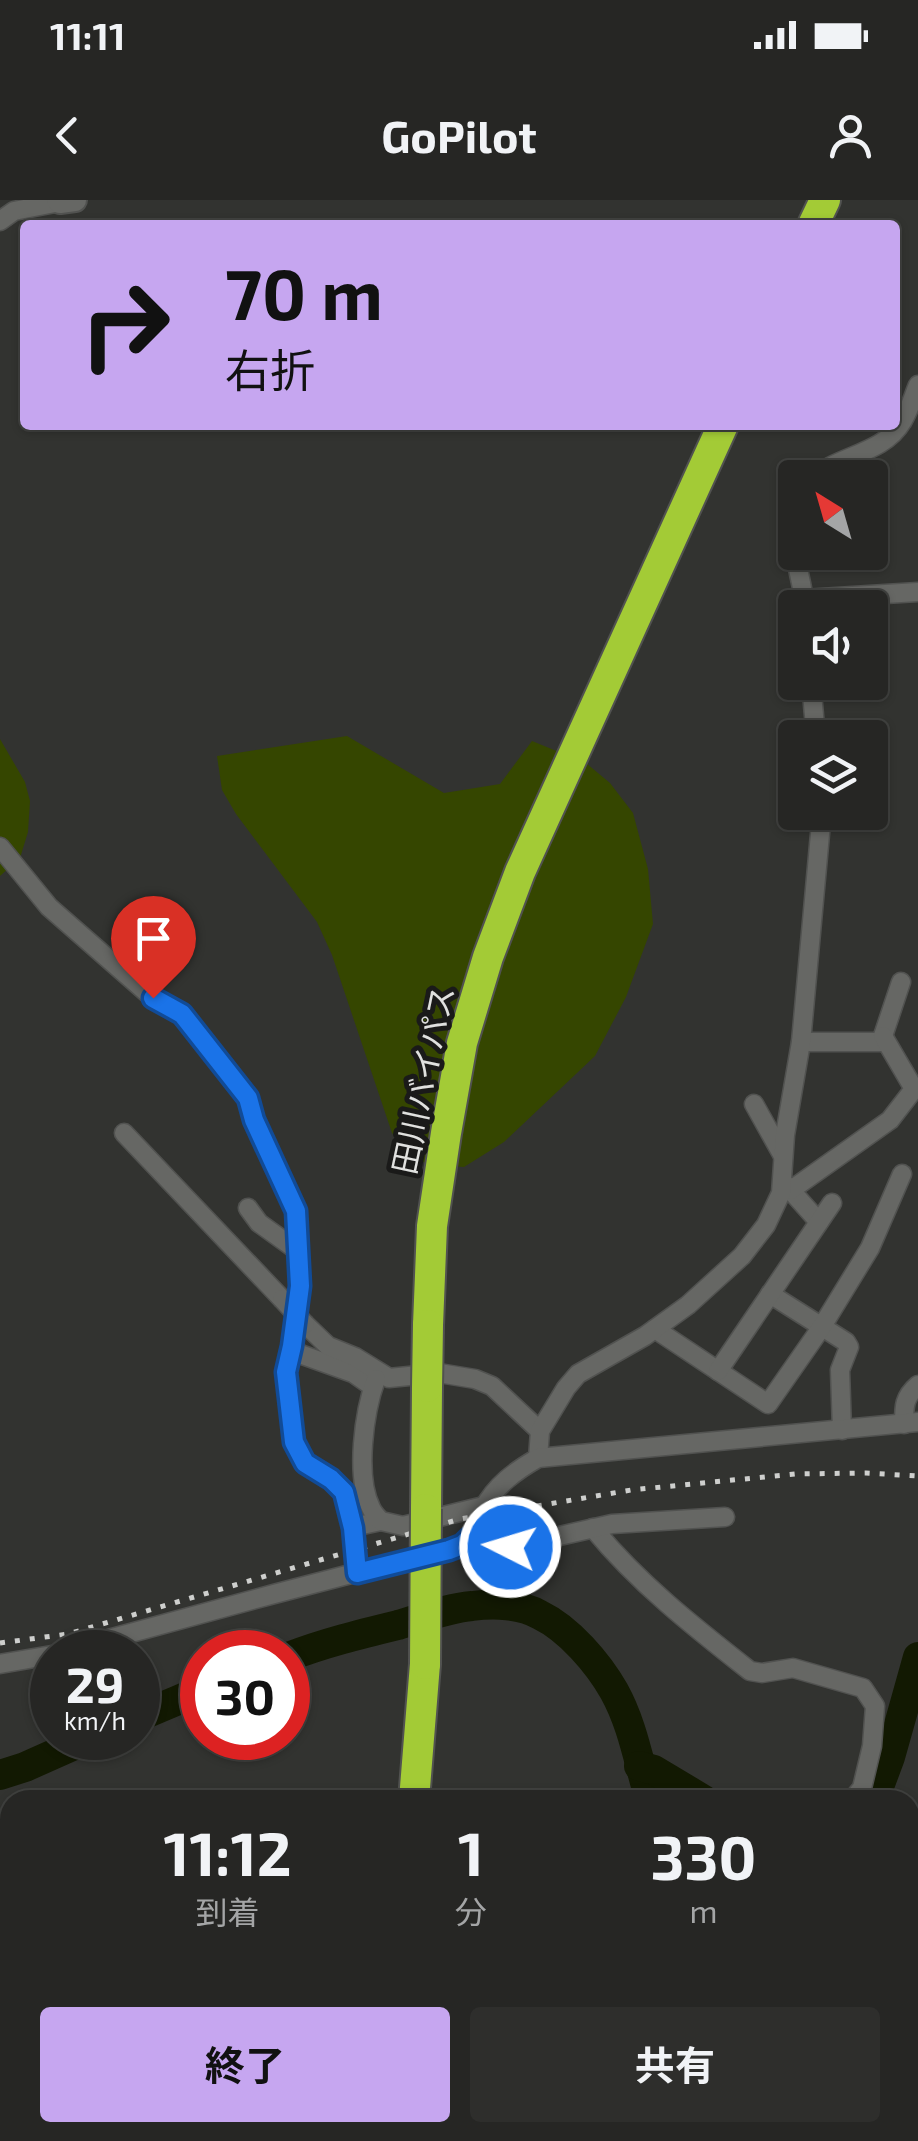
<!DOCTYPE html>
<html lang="ja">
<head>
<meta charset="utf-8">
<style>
	:root { --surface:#262624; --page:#2e2e2c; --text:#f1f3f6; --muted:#a4a5a6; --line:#424341; --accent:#c6a6f0 }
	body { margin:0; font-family:"Exo 2","Noto Sans JP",sans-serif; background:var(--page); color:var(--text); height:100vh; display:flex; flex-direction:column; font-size:38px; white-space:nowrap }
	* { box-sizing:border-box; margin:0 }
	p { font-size:32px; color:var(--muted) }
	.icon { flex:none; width:55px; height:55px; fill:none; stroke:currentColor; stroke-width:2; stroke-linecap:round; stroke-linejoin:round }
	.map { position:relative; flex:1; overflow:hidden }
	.sheet { position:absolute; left:0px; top:1590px; width:920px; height:352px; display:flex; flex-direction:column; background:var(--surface); border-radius:30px 30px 0 0; box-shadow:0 2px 8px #0004,0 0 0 2px var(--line) }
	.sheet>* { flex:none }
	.banner { position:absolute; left:20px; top:20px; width:880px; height:210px; border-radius:10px; box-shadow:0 2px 8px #0004,0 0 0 2px var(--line); background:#c6a6f0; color:#111; overflow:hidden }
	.needle { width:65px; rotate:323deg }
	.fabs { position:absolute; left:778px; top:260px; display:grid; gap:20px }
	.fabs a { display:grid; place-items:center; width:110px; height:110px; border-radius:10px; background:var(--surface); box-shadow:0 2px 8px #0004,0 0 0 2px var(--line); font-size:50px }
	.speed { position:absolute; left:30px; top:1430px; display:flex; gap:20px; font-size:50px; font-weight:700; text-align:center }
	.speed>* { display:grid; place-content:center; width:130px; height:130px; border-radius:50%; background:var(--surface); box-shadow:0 2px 8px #0004,0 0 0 2px var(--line); line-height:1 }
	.speed small { font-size:25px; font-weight:400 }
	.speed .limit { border:15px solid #d22; background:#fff; color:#111 }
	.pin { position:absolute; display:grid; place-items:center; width:85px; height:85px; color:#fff; margin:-102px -42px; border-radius:50% 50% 50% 0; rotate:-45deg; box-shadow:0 0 10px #0007 }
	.pin .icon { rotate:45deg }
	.me { position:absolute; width:110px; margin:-55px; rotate:275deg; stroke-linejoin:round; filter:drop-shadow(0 0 8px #0008) }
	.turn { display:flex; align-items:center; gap:35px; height:210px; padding:0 40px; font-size:45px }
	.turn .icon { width:130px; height:130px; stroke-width:2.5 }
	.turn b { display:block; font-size:70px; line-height:85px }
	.eta { display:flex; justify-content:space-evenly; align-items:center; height:170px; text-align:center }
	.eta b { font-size:60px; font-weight:700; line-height:70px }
	.primary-button { display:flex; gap:20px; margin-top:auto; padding:20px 40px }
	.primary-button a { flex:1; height:115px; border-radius:10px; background:var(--accent); color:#111; font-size:40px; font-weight:700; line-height:115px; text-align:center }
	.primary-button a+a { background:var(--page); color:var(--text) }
	.status { display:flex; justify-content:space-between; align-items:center; height:70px; padding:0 50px; background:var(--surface); direction:ltr }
	.status svg { height:28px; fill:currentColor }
	header { display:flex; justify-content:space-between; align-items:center; height:130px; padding:0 40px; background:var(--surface); font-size:45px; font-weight:700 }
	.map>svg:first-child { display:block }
	.green { fill:#354600 }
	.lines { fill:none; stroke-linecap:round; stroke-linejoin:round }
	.river { stroke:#121902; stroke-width:30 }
	.street-casing { stroke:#515250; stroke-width:21 }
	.secondary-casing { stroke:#515250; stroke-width:26 }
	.highway-casing { stroke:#515250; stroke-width:34 }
	.street { stroke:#666764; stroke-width:18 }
	.secondary { stroke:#666764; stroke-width:22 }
	.highway { stroke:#a3cb36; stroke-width:30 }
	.rail { stroke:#cecfcd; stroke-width:5; stroke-dasharray:5 10; stroke-linecap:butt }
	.street-bridge-casing { stroke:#515250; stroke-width:21; stroke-linecap:butt }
	.highway-bridge-casing { stroke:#515250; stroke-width:34; stroke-linecap:butt }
	.street-bridge { stroke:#666764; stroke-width:18 }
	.highway-bridge { stroke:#a3cb36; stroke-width:30 }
	.route-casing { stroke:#114b97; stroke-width:25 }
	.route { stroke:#1a73e8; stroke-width:18 }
	.labels { text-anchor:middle; stroke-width:10; stroke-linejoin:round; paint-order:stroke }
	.street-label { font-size:32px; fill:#e0e1df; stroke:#1a1a19 }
</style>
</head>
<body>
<div class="status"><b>11:11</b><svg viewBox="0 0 49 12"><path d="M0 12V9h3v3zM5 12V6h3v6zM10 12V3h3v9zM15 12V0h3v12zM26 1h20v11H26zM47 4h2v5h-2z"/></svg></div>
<header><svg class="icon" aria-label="back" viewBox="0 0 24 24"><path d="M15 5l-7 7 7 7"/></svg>GoPilot<svg class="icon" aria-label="person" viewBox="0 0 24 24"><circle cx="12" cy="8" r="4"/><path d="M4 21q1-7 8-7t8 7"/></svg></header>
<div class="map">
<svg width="918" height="1941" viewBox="0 0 918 1941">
	<rect width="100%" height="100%" fill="#323330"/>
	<g class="green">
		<path d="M 347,536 L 444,593 L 500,584 L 532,541 L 586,563 L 610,583 L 633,613 L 648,669 L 653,724 L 626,797 L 595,856 L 504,942 L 464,967 L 448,966 L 426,963 L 413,957 L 402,948 L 392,933 L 332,755 L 317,722 L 236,614 L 222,590 L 217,556 Z"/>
		<path d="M 0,539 L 25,582 L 30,601 L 28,632 L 20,658 L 0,676 Z"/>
	</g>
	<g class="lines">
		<g class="river">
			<path d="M 288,1457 C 324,1443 361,1434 398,1425 C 422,1418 448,1408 472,1406 C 494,1403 521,1404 540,1415 C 569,1429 598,1463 614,1491 C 633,1525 639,1564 650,1600"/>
			<path d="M 138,1517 L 202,1490"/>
			<path d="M 639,1566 L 654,1570 L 704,1600"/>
			<path d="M 0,1575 L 25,1567 L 90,1538"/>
			<path d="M 874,1600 L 890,1557 L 918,1457"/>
			<path d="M 756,1932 L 764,1941"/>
		</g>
		<defs>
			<g id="street">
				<path d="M 0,21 L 14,11 L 60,2"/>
				<path d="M 813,278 C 839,255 883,254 902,222 C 909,211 913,197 918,185"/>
				<path d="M 795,317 C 789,349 802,376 805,407"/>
				<path d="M 804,399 L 918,392"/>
				<path d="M 811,482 L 816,538"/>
				<path d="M 0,647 L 49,707 L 153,798 L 182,814 L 248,898 L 254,920 L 296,1011 L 300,1086 L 292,1146 L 300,1154 L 353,1173 L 373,1187"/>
				<path d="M 801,842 L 881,842 L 901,782"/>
				<path d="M 754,904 L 783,956"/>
				<path d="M 124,933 L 282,1099"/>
				<path d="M 786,985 L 819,1022"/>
				<path d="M 791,990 L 890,920 L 914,889 L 883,836"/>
				<path d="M 248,1008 L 259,1023 L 298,1051"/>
				<path d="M 770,1094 L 846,1142 L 849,1147 L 840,1170 L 842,1230"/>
				<path d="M 305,1124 L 328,1146 L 355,1157 L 389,1178 L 439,1173 L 475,1179 L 492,1186 L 540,1231"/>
				<path d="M 655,1129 L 768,1204 L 821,1128 L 870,1048 L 902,974"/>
				<path d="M 292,1146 L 285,1172 L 293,1242 L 305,1263 L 331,1279 L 343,1293 L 353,1327 L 381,1321"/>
				<path d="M 718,1171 L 832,1003"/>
				<path d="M 376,1179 C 364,1212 355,1276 371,1308 C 373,1313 377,1317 381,1321 L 403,1326 L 484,1306"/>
				<path d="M 904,1224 C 904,1206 904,1197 918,1185"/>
				<path d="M 538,1258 L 540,1231 L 566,1188 L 578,1174 L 645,1136 L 688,1105 L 742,1056 L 766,1025 L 781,993 L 785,935 L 801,842 L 822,612"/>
				<path d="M 353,1327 L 357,1373"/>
				<path d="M 593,1328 C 638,1383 694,1427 750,1471 L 762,1473 L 793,1468 L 863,1488 L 875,1506 L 872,1546 L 862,1588 L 852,1600"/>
				<path d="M 469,1338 L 490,1348 L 511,1347 L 612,1324 L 725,1317"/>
				<path d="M 61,1452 L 274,1394 L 462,1345 C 472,1335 476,1322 483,1309 C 496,1285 515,1271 538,1258 L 918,1222"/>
				<path d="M 0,1464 L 52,1455"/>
			</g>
			<path id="secondary" d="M 58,0 L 60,2 L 75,0"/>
			<g id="highway">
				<path d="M 813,25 L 825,0"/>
				<path d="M 428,1125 L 432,1026 L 446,933 L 462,843 L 488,757 L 520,672 L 723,225"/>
				<path d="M 426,1309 L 427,1187"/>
				<path d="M 414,1600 L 425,1464"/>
				<path d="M 358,1941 L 360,1932"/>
			</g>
		</defs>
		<use href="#street" class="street-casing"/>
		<use href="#secondary" class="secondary-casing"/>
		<use href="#highway" class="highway-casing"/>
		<use href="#street" class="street"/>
		<use href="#secondary" class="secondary"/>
		<use href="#highway" class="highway"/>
		<path class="rail" d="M 0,1443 L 68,1434 L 460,1319 L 631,1290 L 795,1274 L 866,1273 L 918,1276"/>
		<defs>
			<path id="street-bridge" d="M 282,1099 L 305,1124"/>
			<g id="highway-bridge">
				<path d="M 427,1187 L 428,1125"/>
				<path d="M 425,1464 L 426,1309"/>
			</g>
		</defs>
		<use href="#street-bridge" class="street-bridge-casing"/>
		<use href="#highway-bridge" class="highway-bridge-casing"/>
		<use href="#street-bridge" class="street-bridge"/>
		<use href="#highway-bridge" class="highway-bridge"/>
	</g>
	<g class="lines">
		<defs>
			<path id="route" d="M 153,798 L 182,814 L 248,898 L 254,920 L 296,1011 L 300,1086 L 292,1146 L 286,1172 L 294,1242 L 305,1263 L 331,1279 L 344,1292 L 353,1328 L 357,1373 L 449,1350 L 462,1345 L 469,1338 L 490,1348 L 510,1347"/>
		</defs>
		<use href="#route" class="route-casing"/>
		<use href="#route" class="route"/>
	</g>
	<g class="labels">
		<g class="street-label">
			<text transform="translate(424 880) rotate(-78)" y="11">田川バイパス</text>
		</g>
	</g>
</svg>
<div class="fabs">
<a><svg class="needle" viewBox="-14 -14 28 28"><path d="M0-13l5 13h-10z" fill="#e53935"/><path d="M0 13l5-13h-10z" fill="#a4a5a6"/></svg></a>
<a><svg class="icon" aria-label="sound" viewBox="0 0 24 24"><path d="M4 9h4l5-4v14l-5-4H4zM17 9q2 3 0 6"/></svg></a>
<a><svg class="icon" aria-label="layers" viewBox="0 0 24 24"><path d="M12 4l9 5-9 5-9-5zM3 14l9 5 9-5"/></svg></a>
</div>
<div class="speed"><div>29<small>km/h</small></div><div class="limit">30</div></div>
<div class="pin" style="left:153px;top:798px;background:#d93025"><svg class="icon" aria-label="arrive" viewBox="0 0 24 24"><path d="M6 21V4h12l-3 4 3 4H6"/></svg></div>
<svg class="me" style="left:510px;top:1347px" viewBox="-20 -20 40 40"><circle r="17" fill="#1a73e8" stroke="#fff" stroke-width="3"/><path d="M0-11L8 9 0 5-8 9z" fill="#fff"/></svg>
<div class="banner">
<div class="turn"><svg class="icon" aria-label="right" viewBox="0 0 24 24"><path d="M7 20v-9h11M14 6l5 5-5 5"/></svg><div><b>70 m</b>右折</div></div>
</div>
<section class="sheet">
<div class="eta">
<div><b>11:12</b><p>到着</p></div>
<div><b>1</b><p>分</p></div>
<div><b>330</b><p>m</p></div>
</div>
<div class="primary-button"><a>終了</a><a>共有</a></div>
</section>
</div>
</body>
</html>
